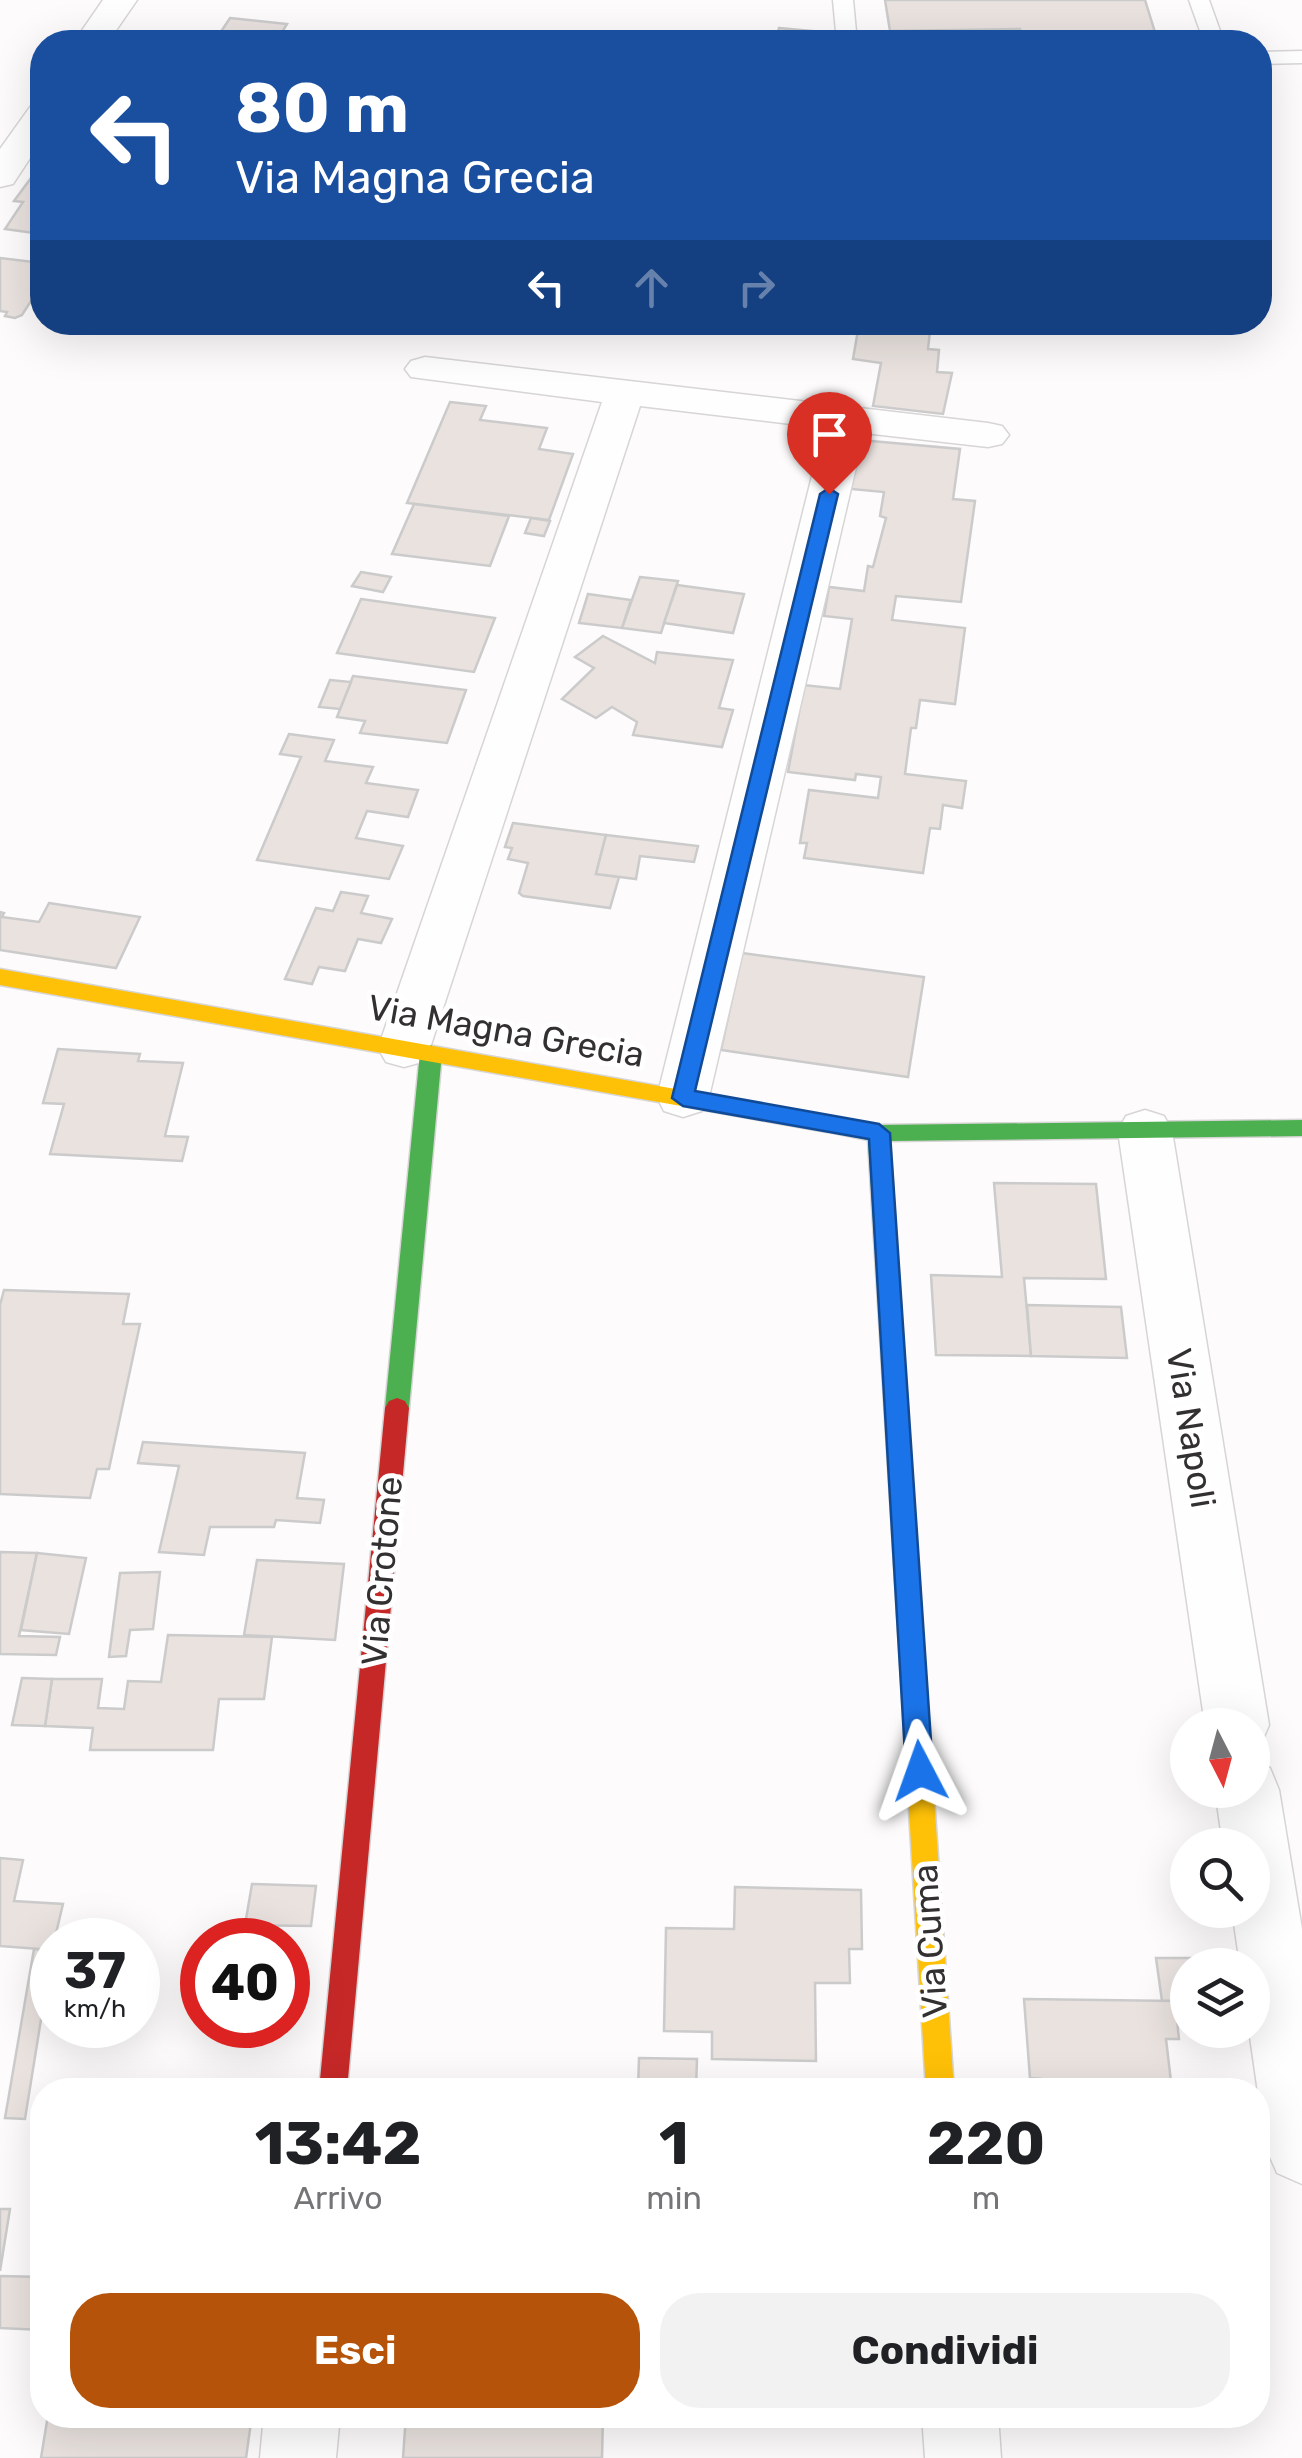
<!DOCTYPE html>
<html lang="it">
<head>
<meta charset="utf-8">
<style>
	:root { --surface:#fff; --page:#f2f2f2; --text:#202124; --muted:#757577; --accent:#b45309 }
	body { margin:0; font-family:Rubik,sans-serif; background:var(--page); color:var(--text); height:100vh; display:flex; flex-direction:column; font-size:38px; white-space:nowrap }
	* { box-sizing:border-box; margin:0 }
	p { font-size:32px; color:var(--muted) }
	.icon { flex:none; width:55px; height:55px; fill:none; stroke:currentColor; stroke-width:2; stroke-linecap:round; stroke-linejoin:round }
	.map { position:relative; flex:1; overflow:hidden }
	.side { position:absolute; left:30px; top:2078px; width:1240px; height:350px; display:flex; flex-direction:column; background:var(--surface); border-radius:40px; box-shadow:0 10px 40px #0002 }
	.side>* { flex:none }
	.hud { position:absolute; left:30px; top:30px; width:1242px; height:305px; border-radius:40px; box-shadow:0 10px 40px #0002; background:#1a4fa0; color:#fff; overflow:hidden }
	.needle { width:65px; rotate:174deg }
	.buttons { position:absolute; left:1170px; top:1708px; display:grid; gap:20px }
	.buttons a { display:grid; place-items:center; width:100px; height:100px; border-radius:50%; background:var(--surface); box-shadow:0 10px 40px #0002; font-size:50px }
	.speed { position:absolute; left:30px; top:1918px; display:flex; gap:20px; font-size:50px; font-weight:700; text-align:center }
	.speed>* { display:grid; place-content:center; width:130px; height:130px; border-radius:50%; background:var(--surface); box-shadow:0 10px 40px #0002; line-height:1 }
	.speed small { font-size:25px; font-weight:400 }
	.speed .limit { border:15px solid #d22; background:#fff; color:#111 }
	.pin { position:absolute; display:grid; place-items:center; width:85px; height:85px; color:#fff; margin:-102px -42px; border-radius:50% 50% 50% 0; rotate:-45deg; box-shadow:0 0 10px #0007 }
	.pin .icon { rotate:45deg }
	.me { position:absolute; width:110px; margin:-55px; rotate:356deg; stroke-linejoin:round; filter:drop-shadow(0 0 8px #0008) }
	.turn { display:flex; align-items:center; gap:35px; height:210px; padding:0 40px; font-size:45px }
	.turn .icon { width:130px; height:130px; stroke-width:2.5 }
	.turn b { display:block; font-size:70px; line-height:85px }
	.lanes { display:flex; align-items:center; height:95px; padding:0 40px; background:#0003; justify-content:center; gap:50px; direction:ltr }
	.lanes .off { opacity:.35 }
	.eta { display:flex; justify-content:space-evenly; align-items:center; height:170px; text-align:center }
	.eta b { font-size:60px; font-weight:700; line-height:70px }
	.button { display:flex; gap:20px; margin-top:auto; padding:20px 40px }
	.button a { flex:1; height:115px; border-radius:40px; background:var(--accent); color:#fff; font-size:40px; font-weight:700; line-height:115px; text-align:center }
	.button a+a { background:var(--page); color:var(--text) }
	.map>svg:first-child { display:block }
	.building { fill:#e9e2df; stroke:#cccbcb; stroke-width:2.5 }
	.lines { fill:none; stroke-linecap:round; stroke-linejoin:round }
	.lane-casing { stroke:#d7d5d5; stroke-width:3 }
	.street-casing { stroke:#d7d5d5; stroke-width:3 }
	.fast-casing { stroke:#d7d5d5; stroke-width:3 }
	.slow-casing { stroke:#d7d5d5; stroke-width:3 }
	.jam-casing { stroke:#d7d5d5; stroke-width:3 }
	.lane { fill:#fffefe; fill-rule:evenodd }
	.street { fill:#fffefe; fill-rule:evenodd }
	.fast { fill:#4caf50; fill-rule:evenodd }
	.slow { fill:#ffc107; fill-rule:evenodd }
	.jam { fill:#c62828; fill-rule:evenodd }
	.route { fill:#1a73e8; stroke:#114b97; stroke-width:2.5 }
	.labels { text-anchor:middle; stroke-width:10; stroke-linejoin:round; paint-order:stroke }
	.street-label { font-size:35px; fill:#323031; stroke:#fff }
</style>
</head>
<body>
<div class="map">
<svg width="1302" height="2458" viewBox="0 0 1302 2458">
	<rect width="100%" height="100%" fill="#fdfbfb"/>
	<g class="building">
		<path d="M 885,0 L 1145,0 L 1158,42 L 1024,42 L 1020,29 L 890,31 Z"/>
		<path d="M 230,18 L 287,24 L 276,42 L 214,42 Z"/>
		<path d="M 779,28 L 824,32 L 821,42 L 775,42 Z"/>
		<path d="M 42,163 L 42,234 L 5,229 L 23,202 L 14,201 Z"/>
		<path d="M 0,258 L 42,263 L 36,276 L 42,276 L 42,284 L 22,315 L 15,318 L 5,316 L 7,312 L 0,311 Z"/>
		<path d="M 858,330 L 930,331 L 928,349 L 939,350 L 937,372 L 952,373 L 943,414 L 873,406 L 881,363 L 853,359 Z"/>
		<path d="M 450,402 L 486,406 L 480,420 L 547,428 L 539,449 L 573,454 L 549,520 L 407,503 Z"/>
		<path d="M 860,440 L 960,449 L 953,499 L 975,501 L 961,602 L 896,596 L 892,620 L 965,628 L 955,704 L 920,700 L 916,728 L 911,728 L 905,774 L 966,781 L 962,808 L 943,805 L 940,829 L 930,828 L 923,873 L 804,858 L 807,843 L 800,843 L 809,790 L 878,798 L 881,777 L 856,774 L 855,780 L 788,772 L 804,685 L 840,689 L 852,619 L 824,616 L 829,587 L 864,591 L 868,566 L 873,567 L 886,518 L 880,516 L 884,492 L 851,489 Z"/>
		<path d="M 414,504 L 509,516 L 490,566 L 392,554 Z"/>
		<path d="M 531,518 L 550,521 L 544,536 L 525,533 Z"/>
		<path d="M 361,572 L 391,577 L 383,592 L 352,586 Z"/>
		<path d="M 640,577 L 678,581 L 661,633 L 622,628 Z"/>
		<path d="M 677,585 L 744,594 L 733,633 L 664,623 Z"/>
		<path d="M 588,594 L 631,600 L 622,628 L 579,623 Z"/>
		<path d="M 361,599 L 495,618 L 474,672 L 337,653 Z"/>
		<path d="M 603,636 L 655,663 L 657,652 L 733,660 L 719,708 L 733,710 L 722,747 L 633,735 L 637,722 L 612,707 L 596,718 L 562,699 L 594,668 L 575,657 Z"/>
		<path d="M 353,676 L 466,690 L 447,743 L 360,733 L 365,721 L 337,717 Z"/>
		<path d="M 330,680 L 351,682 L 340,709 L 319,707 Z"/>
		<path d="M 289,734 L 334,740 L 325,761 L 373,767 L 366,783 L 418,790 L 408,817 L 367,811 L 356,838 L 403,846 L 389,879 L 257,860 L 301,757 L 280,754 Z"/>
		<path d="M 513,823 L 606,835 L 596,874 L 619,877 L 610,908 L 523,896 L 519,893 L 528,863 L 508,859 L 512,848 L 505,847 Z"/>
		<path d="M 606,835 L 698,846 L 694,862 L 640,856 L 636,879 L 596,874 Z"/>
		<path d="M 341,892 L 368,896 L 361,913 L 392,919 L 381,943 L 358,939 L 345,971 L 319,967 L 312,984 L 285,979 L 316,908 L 333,911 Z"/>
		<path d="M 49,903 L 140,917 L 116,968 L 0,950 L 0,912 L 4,913 L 2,917 L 39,922 Z"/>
		<path d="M 742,953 L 924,977 L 908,1077 L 721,1050 Z"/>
		<path d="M 58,1049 L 140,1054 L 138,1061 L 183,1063 L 165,1136 L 188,1137 L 182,1161 L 50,1154 L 64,1104 L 43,1103 Z"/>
		<path d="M 994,1183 L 1096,1184 L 1106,1279 L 1024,1278 L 1031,1356 L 936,1355 L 931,1275 L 1002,1277 Z"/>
		<path d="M 4,1290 L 129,1294 L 123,1324 L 140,1324 L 109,1469 L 97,1469 L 90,1498 L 0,1494 L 0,1305 Z"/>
		<path d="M 1027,1305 L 1121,1307 L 1127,1358 L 1031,1356 Z"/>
		<path d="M 143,1442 L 305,1453 L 297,1498 L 324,1500 L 320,1523 L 276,1520 L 274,1527 L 210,1527 L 204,1555 L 159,1552 L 179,1466 L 138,1463 Z"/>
		<path d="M 0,1552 L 37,1553 L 19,1636 L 60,1637 L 56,1655 L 0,1654 Z"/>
		<path d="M 37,1553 L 86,1558 L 69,1634 L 21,1630 Z"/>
		<path d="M 257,1560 L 344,1564 L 335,1640 L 244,1635 Z"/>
		<path d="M 160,1572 L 153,1629 L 130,1630 L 126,1656 L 109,1657 L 120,1573 Z"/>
		<path d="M 168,1635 L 272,1637 L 264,1699 L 219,1699 L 213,1750 L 90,1750 L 93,1728 L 45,1726 L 52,1679 L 102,1679 L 98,1708 L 124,1709 L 128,1681 L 161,1682 Z"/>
		<path d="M 22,1678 L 52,1679 L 45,1726 L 12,1725 Z"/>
		<path d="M 0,1858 L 23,1860 L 14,1901 L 63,1904 L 52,1950 L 0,1946 Z"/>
		<path d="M 252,1884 L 316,1886 L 311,1926 L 245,1925 Z"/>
		<path d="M 735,1887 L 861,1890 L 862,1949 L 849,1949 L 850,1983 L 815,1983 L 816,2061 L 712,2059 L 712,2032 L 664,2031 L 666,1928 L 734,1929 Z"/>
		<path d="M 34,1949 L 52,1951 L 25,2119 L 5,2118 Z"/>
		<path d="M 1156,1958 L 1213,1958 L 1214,1965 L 1188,1965 L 1188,2001 L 1162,2001 Z"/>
		<path d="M 1024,1999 L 1175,2001 L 1179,2039 L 1166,2039 L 1172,2090 L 1042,2090 L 1041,2079 L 1030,2078 Z"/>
		<path d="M 639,2058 L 697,2059 L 696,2090 L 638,2090 Z"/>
		<path d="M 0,2209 L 10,2209 L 0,2271 Z"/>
		<path d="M 0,2276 L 42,2277 L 42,2330 L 0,2328 Z"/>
		<path d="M 48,2415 L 252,2415 L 246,2458 L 41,2458 Z"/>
		<path d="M 406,2415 L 603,2415 L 602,2458 L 403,2458 Z"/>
	</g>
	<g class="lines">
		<defs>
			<g id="lane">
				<path d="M 833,0 L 853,0 L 857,42 L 837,42 Z"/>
				<path d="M 1189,0 L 1209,0 L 1224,42 L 1204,42 Z"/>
				<path d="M 1302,51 L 1302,63 L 1260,64 L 1260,52 Z"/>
			</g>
			<g id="street">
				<path d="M 103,0 L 137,0 L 108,42 L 74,42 Z"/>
				<path d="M 42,103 L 42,140 L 13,184 L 0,187 L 0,149 L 30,107 Z"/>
				<path d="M 425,357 L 988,423 L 1002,426 L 1009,435 L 1002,444 L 988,447 L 864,433 L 709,1097 L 702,1111 L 683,1117 L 664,1111 L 657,1097 L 824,428 L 640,406 L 430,1048 L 422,1062 L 404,1067 L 386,1062 L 378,1048 L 602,402 L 411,377 L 405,369 L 411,361 Z"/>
				<path d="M 1145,1110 L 1164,1116 L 1172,1131 L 1269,1725 L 1260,1746 L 1252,1749 L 1252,1725 L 1205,1725 L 1118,1131 L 1126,1116 Z"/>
				<path d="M 1252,1762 L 1270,1768 L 1279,1790 L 1302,1929 L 1302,2184 L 1277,2173 L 1266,2148 L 1249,2030 L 1252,2030 L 1252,1965 L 1240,1965 L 1232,1910 L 1252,1910 L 1252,1845 L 1223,1845 L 1215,1790 L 1252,1790 Z"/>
				<path d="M 264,2415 L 340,2415 L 336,2458 L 260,2458 Z"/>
				<path d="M 922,2415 L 998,2415 L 1001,2458 L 925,2458 Z"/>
			</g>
			<g id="fast">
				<path d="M 431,1045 L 442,1053 L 409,1408 L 405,1415 L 397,1418 L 389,1415 L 385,1408 L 420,1053 Z"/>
				<path d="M 827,1116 L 879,1125 L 1302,1120 L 1302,1136 L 890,1141 L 918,1564 L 915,1572 L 906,1575 L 897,1572 L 894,1564 L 868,1140 L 819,1130 L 816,1124 L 819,1118 Z"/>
			</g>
			<g id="slow">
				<path d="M 0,969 L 827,1116 L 838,1124 L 827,1132 L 0,985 Z"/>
				<path d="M 906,1553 L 915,1556 L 918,1564 L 954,2090 L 926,2090 L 894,1564 L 897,1556 Z"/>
			</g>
			<path id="jam" d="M 397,1398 L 405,1401 L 409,1408 L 347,2090 L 319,2090 L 385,1408 L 389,1401 Z"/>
		</defs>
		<use href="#lane" class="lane-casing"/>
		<use href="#street" class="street-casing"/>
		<use href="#fast" class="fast-casing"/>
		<use href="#slow" class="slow-casing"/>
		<use href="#jam" class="jam-casing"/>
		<use href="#lane" class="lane"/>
		<use href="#street" class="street"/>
		<use href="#fast" class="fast"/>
		<use href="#slow" class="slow"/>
		<use href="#jam" class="jam"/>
	</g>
	<path class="route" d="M 829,488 L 838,494 L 695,1091 L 879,1124 L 890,1133 L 933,1771 L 929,1780 L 920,1784 L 910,1780 L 906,1771 L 869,1139 L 683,1106 L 672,1098 L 820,494 Z"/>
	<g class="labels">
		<g class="street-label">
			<text transform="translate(506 1031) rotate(10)" y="12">Via Magna Grecia</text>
			<text transform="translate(1191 1428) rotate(81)" y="12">Via Napoli</text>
			<text transform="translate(382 1571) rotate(-85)" y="12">Via Crotone</text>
			<text transform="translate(930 1941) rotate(-94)" y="12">Via Cuma</text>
		</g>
	</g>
</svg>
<div class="buttons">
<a><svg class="needle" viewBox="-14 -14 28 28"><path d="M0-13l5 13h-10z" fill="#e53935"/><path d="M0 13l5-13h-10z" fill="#757577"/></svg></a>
<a><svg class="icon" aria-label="search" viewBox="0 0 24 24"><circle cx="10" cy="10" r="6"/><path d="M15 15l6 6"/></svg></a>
<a><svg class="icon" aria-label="layers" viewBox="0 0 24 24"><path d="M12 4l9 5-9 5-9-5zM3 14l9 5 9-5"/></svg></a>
</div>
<div class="speed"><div>37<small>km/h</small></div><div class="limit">40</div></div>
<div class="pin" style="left:829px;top:494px;background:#d93025"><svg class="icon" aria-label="arrive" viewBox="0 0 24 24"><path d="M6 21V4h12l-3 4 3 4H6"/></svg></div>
<svg class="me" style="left:920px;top:1771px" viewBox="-20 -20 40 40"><path d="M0-17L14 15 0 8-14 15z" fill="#1a73e8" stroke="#fff" stroke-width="4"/></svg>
<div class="hud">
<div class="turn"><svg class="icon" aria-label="left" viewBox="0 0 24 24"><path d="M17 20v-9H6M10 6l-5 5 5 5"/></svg><div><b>80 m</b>Via Magna Grecia</div></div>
<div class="lanes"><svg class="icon" aria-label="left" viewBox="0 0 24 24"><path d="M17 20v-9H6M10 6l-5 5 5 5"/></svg><svg class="icon off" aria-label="ahead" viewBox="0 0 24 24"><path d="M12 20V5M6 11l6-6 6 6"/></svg><svg class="icon off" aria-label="right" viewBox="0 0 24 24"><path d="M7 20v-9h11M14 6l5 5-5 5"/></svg></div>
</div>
<section class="side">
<div class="eta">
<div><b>13:42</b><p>Arrivo</p></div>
<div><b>1</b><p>min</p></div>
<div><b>220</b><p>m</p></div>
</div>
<div class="button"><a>Esci</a><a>Condividi</a></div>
</section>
</div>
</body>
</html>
